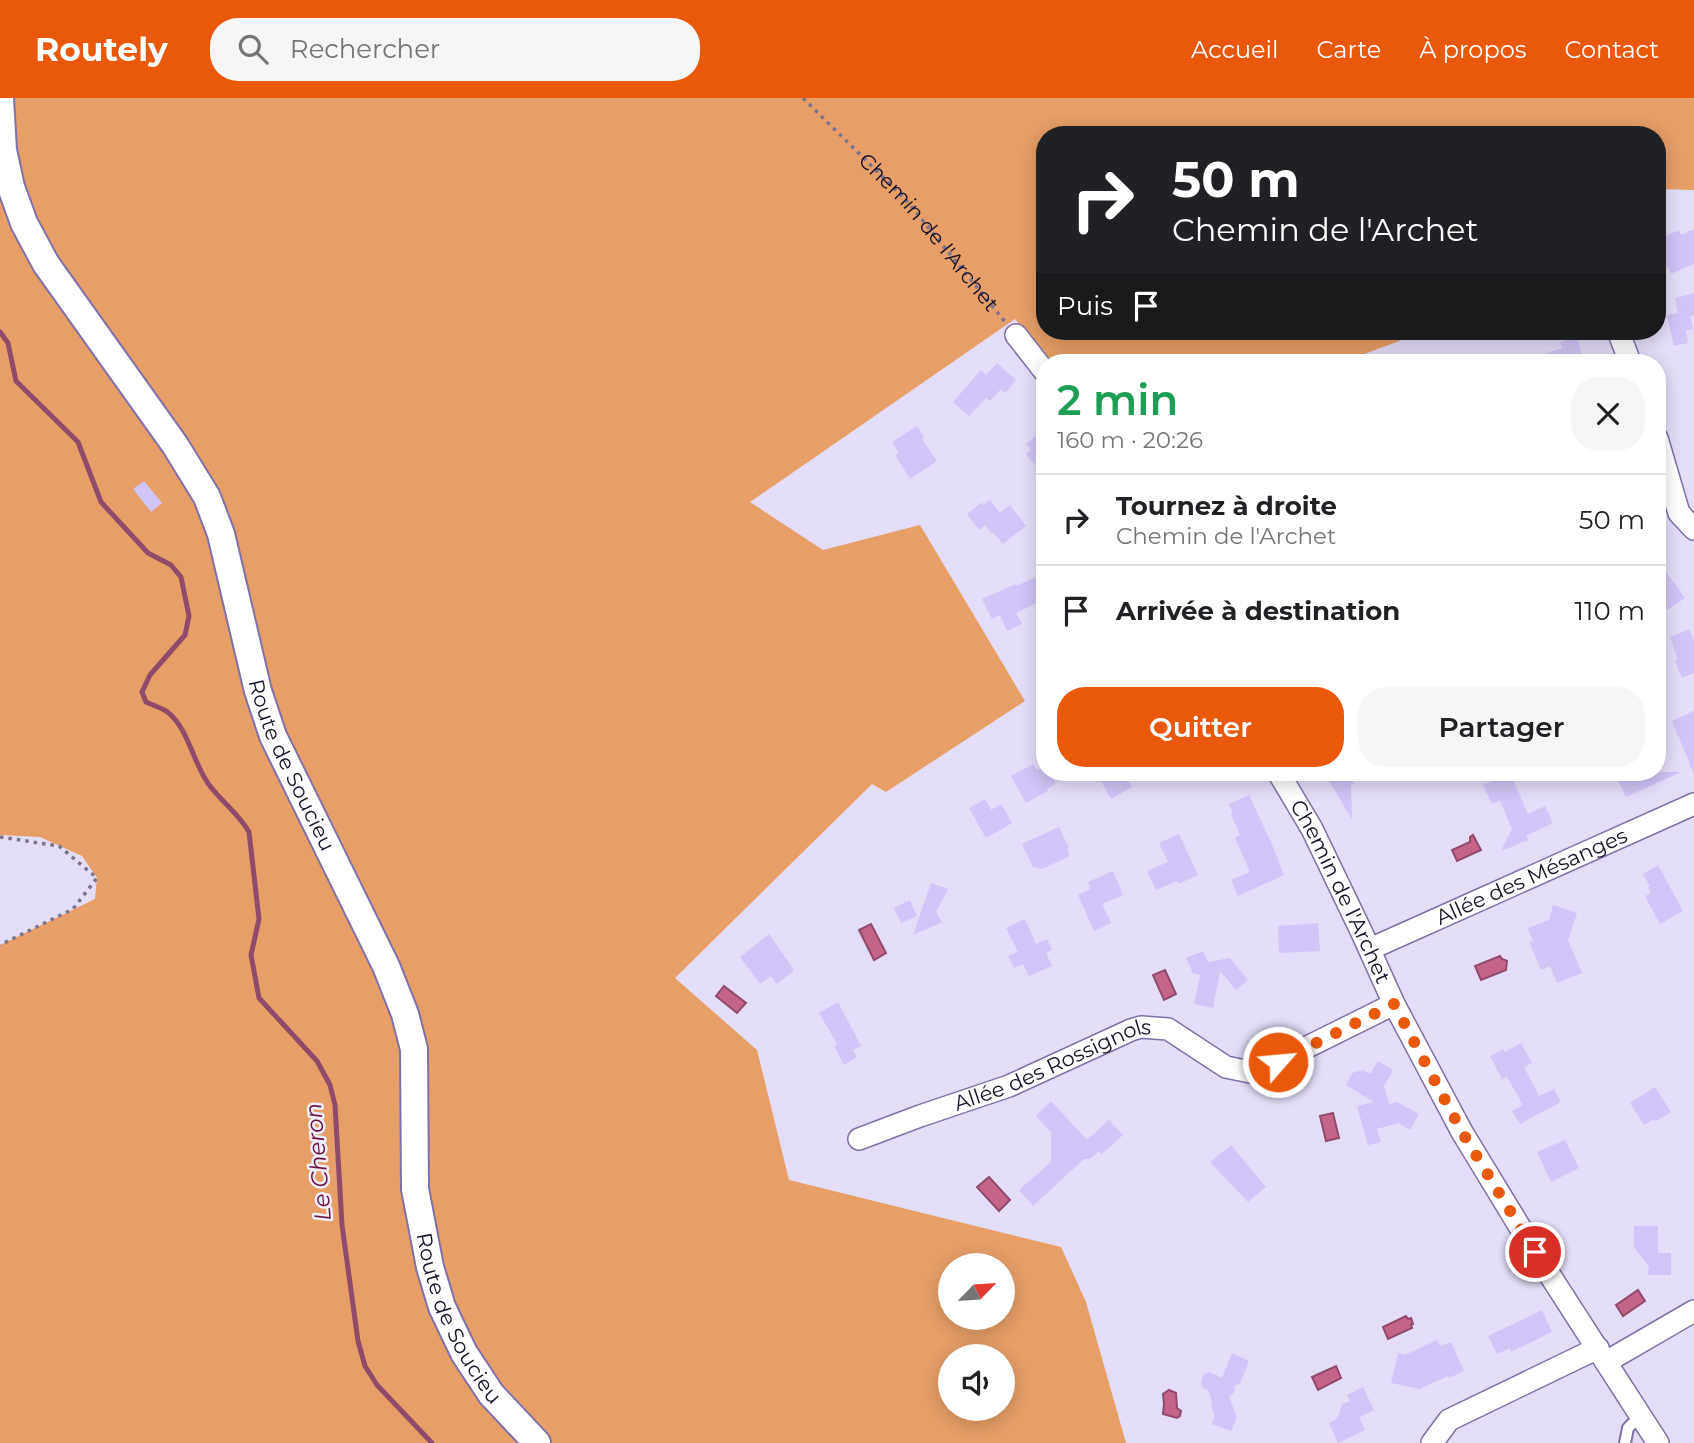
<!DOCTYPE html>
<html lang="fr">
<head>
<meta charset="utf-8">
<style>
	:root { --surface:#fff; --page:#f6f6f6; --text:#202124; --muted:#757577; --line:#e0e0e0; --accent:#ea580c }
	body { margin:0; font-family:Montserrat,sans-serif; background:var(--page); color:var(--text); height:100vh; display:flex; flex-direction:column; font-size:26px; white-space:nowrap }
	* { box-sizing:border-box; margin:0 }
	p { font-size:23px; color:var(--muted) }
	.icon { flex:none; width:38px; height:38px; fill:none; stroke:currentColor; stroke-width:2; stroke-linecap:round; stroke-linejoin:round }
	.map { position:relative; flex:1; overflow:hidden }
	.details { position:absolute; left:1036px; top:256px; width:630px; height:427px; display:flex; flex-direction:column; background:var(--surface); border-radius:28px; box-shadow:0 4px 18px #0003 }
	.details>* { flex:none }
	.banner { position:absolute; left:1036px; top:28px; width:630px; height:214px; border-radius:28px; box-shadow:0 4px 18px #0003; background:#202124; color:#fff; overflow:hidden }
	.needle { width:46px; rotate:65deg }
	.controls { position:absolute; left:938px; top:1155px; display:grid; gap:14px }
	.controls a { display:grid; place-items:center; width:77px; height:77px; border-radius:50%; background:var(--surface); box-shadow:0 4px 18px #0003; font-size:35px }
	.pin { position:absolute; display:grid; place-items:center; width:60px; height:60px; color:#fff; margin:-30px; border:4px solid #fff; border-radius:50%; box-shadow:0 2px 7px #0007 }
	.me { position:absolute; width:77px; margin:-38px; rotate:63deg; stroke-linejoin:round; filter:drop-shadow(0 0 5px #0008) }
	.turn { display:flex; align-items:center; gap:24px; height:147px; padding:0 21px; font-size:32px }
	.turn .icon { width:91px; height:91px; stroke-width:2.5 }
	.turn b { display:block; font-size:49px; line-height:60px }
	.then { display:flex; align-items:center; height:66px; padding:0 21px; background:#0003; gap:14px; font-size:26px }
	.round { display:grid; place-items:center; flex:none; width:74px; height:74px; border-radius:28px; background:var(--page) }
	.overview { display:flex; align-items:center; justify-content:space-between; height:119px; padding:0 21px }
	h1 { font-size:42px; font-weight:600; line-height:52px; color:#1e9e55 }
	.primary-button { display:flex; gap:14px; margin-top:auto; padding:14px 21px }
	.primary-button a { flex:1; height:80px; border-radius:28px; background:var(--accent); color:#fff; font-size:28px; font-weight:600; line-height:80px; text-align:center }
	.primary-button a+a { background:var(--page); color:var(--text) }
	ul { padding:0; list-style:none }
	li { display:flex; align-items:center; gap:21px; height:91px; padding:0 21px; border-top:2px solid var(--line) }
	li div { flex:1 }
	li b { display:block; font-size:26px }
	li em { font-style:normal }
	header { display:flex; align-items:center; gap:42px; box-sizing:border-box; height:98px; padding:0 35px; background:var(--accent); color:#fff }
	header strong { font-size:33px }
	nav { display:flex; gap:38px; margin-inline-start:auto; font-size:24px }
	.search { width:490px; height:63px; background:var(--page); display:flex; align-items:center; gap:18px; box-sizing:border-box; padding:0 24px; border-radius:28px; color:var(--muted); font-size:26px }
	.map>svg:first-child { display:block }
	.green { fill:#e79e67; fill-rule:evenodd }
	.water { fill:#c46489; stroke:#904b6b; stroke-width:2 }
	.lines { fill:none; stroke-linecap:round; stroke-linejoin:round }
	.stream { stroke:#904b6b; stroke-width:5 }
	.building { fill:#d1c4f6 }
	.service-casing { stroke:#8070a9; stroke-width:14 }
	.minor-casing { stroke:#8070a9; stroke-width:24 }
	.tertiary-casing { stroke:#8070a9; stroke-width:30 }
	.path { stroke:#7b748c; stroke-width:3.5; stroke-dasharray:3.5 5; stroke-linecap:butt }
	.service { stroke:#fff; stroke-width:10 }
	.minor { stroke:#fff; stroke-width:21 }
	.tertiary { stroke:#fff; stroke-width:26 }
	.route { stroke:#ea580c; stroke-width:12; stroke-dasharray:0 21.6 }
	.labels { text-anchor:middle; stroke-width:5; stroke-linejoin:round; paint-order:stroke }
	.street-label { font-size:21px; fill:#171026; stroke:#f0edfa }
	.water-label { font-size:23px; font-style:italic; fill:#6a103c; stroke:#f0edfa }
</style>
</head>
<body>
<header>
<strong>Routely</strong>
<div class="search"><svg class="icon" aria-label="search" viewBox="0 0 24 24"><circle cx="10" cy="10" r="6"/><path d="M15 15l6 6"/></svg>Rechercher</div>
<nav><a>Accueil</a><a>Carte</a><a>À propos</a><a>Contact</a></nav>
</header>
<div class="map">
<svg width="1694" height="1345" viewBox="0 0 1694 1345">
	<rect width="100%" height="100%" fill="#e4ddf7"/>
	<path class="green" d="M 0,0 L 1694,0 L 1694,92 L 1657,91 L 1657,37 L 1045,37 L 1045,233 L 1426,233 L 1343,264 L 1053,264 L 1015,221 L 750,404 L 823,452 L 920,427 L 1025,603 L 886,694 L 872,686 L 675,880 L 757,952 L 789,1082 L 1061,1149 L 1086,1204 L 1126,1345 L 0,1345 L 0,847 L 95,801 L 97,780 L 82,758 L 40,739 L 0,737 ZM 950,1167 L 1003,1167 L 1003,1220 L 950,1220 ZM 950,1258 L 1003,1258 L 1003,1311 L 950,1311 Z"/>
	<g class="water">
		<path d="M 1473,737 L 1481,752 L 1457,763 L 1452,752 L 1470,744 L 1470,739 Z"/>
		<path d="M 871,826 L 886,855 L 874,862 L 859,832 Z"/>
		<path d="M 1500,858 L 1502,861 L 1507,863 L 1506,872 L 1481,882 L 1475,868 Z"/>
		<path d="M 1165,872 L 1176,896 L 1164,902 L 1153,877 Z"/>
		<path d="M 724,888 L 746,905 L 737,915 L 716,898 Z"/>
		<path d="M 1333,1015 L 1339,1040 L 1326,1043 L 1320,1018 Z"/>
		<path d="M 989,1079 L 1010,1102 L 999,1113 L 977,1089 Z"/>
		<path d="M 1638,1192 L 1645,1203 L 1623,1218 L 1616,1207 Z"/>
		<path d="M 1406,1218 L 1408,1221 L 1411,1220 L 1413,1226 L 1411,1227 L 1412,1230 L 1388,1241 L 1383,1229 Z"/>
		<path d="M 1336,1268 L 1341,1280 L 1318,1292 L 1312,1279 Z"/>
		<path d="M 1169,1292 L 1176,1295 L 1177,1310 L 1181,1313 L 1180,1318 L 1177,1320 L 1163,1316 L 1164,1306 L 1163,1296 Z"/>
	</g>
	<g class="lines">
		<path class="stream" d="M 0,234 L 8,245 L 16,283 L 78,344 L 101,404 L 148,455 L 171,467 L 181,479 L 189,518 L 185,537 L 150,577 L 142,594 L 146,604 C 153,607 161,610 166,613 C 189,629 193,667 210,688 C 223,705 239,716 249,734 L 259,821 L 251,857 L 259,900 L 317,963 L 330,987 L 335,1007 L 342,1127 L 358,1243 L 365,1268 L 377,1287 L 432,1345"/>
	</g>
	<g class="building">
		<path d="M 1694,131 L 1694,166 L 1671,176 L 1657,147 L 1657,142 L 1679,132 L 1681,137 Z"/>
		<path d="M 1694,195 L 1694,217 L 1690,218 L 1693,231 L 1686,232 L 1688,245 L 1674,248 L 1667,217 L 1678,215 L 1675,200 Z"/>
		<path d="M 1577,239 L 1583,260 L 1570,264 L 1529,264 L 1528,261 L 1562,250 L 1560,244 Z"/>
		<path d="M 997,265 L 1016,282 L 1005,295 L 1001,291 L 990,303 L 986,300 L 969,318 L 953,304 L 981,272 L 986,277 Z"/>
		<path d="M 917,328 L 924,339 L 922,341 L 937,363 L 910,381 L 895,357 L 899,355 L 892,344 Z"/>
		<path d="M 1045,331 L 1045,370 L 1040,363 L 1035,367 L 1026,356 L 1031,352 L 1026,346 Z"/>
		<path d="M 144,383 L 162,405 L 151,414 L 133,391 Z"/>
		<path d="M 990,402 L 1000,415 L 1010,407 L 1026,428 L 1003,446 L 993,434 L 991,435 L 985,427 L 979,432 L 967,416 L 982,404 L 983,407 Z"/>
		<path d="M 1657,461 L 1685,500 L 1667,512 L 1657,497 Z"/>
		<path d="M 1045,475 L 1045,501 L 1016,515 L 1022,526 L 1007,533 L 1000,517 L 992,521 L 982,501 L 1016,486 L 1016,488 Z"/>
		<path d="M 1689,531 L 1694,543 L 1694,575 L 1682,580 L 1675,563 L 1678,562 L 1670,539 Z"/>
		<path d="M 1694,613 L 1694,676 L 1672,623 Z"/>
		<path d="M 1033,666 L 1037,672 L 1045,668 L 1045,674 L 1050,674 L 1056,685 L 1047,691 L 1048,693 L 1026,705 L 1011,678 Z"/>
		<path d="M 1096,674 L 1123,674 L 1132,689 L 1111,701 Z"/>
		<path d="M 1324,674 L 1347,674 L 1354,686 L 1351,688 L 1352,722 Z"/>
		<path d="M 1614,674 L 1681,674 L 1626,699 Z"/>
		<path d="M 1510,675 L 1528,716 L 1545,708 L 1553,725 L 1526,738 L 1528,742 L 1501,753 L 1512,731 L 1500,703 L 1492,706 L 1483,687 Z"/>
		<path d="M 1249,697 L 1274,751 L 1284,777 L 1238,798 L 1231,782 L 1250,774 L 1235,740 L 1240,737 L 1231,716 L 1233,715 L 1229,706 Z"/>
		<path d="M 985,701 L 991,712 L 1001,706 L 1012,725 L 986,740 L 969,710 Z"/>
		<path d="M 1059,729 L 1069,750 L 1067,751 L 1070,758 L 1042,771 L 1033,769 L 1022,746 Z"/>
		<path d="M 1179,736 L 1198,777 L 1178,786 L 1177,783 L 1156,792 L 1147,773 L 1168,764 L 1159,745 Z"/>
		<path d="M 1658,767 L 1683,813 L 1660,826 L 1645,798 L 1651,795 L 1648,789 L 1650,788 L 1643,776 Z"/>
		<path d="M 1113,773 L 1123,797 L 1102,806 L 1111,825 L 1094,833 L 1078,797 L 1091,791 L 1088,784 Z"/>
		<path d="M 931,785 L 948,791 L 936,814 L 942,824 L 913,837 Z"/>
		<path d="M 910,802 L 917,818 L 901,825 L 894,810 Z"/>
		<path d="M 1553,807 L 1577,815 L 1568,842 L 1582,875 L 1557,885 L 1550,868 L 1541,872 L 1529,844 L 1533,843 L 1528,830 L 1549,822 Z"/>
		<path d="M 1025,821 L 1036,846 L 1047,841 L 1052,852 L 1046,855 L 1052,868 L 1029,878 L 1023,866 L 1014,870 L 1008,858 L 1018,854 L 1006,830 Z"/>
		<path d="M 1318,825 L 1320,853 L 1279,855 L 1278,828 Z"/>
		<path d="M 769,836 L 794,872 L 777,886 L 771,878 L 760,886 L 740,859 Z"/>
		<path d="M 1203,853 L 1208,864 L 1230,860 L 1248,882 L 1236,892 L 1220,873 L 1213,910 L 1194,906 L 1200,877 L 1193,875 L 1186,860 Z"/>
		<path d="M 838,904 L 861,948 L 853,952 L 857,959 L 844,967 L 834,948 L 837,946 L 819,915 Z"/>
		<path d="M 1521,945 L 1532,965 L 1524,969 L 1539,998 L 1554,991 L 1561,1004 L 1520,1026 L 1512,1013 L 1523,1007 L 1507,979 L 1502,981 L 1490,958 L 1503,951 L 1505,954 Z"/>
		<path d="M 1378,963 L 1393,972 L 1384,988 L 1389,1006 L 1397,1004 L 1419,1016 L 1410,1032 L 1398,1025 L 1377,1031 L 1381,1044 L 1368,1047 L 1357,1008 L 1374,1004 L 1346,987 L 1352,975 L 1363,972 L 1370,976 Z"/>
		<path d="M 1655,989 L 1671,1014 L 1656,1023 L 1654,1021 L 1644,1027 L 1630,1005 Z"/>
		<path d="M 1051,1003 L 1087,1042 L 1109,1022 L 1123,1037 L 1102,1056 L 1099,1053 L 1090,1061 L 1084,1061 L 1033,1108 L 1019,1092 L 1051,1064 L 1051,1034 L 1036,1018 Z"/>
		<path d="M 1565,1042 L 1579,1070 L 1551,1084 L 1537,1054 Z"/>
		<path d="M 1231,1047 L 1266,1089 L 1248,1104 L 1210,1064 Z"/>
		<path d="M 1634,1128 L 1658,1128 L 1658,1155 L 1671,1155 L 1671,1177 L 1648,1177 L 1649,1169 L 1634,1149 Z"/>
		<path d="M 1542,1212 L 1552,1234 L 1511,1254 L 1510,1250 L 1497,1256 L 1488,1238 Z"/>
		<path d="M 1437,1242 L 1440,1248 L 1451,1244 L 1464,1273 L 1449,1280 L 1448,1278 L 1420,1291 L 1391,1285 L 1398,1255 L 1405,1257 Z"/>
		<path d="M 1232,1255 L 1249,1263 L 1240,1286 L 1235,1287 L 1234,1294 L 1229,1299 L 1237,1319 L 1231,1333 L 1212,1326 L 1215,1318 L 1211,1308 L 1212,1303 L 1208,1292 L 1203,1290 L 1201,1284 L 1203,1277 L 1209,1274 L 1222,1280 Z"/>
		<path d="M 1363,1289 L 1374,1312 L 1359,1319 L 1365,1332 L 1338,1345 L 1329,1325 L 1337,1321 L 1342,1306 L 1350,1303 L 1347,1297 Z"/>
	</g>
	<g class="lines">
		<defs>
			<path id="service" d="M 1625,1345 L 1628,1330 L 1641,1317"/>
			<g id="minor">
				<path d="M 1618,233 L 1630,264"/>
				<path d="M 1016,237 L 1045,274"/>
				<path d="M 1657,340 L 1679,415 L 1694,431"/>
				<path id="s2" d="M 1278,674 L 1312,731 L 1362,835 L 1394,906 L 1462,1034 L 1535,1154 L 1658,1345"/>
				<path id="s3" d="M 1370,851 L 1694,706"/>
				<path id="s4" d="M 859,1041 L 920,1018 L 1009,988 L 1131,932 L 1141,929 L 1168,931 L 1226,969 L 1255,975 L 1394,906"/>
				<path d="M 1606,1264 L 1694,1213"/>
				<path d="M 1432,1345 L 1449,1322 L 1598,1250"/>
			</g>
			<g id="tertiary">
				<path id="s5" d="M 0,0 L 3,52 L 11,89 L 24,125 L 46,166 L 175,347 L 207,399 L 221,436 L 258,593 L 273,638 L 386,868 L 405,916 L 414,951 L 415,1091 L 430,1169 L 442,1209 L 464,1255 L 491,1296 L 537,1345"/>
			</g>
		</defs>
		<use href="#service" class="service-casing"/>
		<use href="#minor" class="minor-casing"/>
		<use href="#tertiary" class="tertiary-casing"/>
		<g class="path">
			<path id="s1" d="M 803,0 L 906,102 L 1006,225"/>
			<path d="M 0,739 L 59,748 L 97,780 L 73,811 L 0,847"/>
		</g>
		<use href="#service" class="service"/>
		<use href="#minor" class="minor"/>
		<use href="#tertiary" class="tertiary"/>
	</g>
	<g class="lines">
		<path class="route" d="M 1278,964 L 1394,906 L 1462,1034 L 1535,1154"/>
	</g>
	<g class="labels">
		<g class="street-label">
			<text dy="7" stroke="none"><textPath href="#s1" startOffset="184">Chemin de l'Archet</textPath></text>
			<text dy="7" stroke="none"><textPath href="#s5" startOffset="740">Route de Soucieu</textPath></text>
			<text dy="7" stroke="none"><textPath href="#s3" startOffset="177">Allée des Mésanges</textPath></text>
			<text dy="7" stroke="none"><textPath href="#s2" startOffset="135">Chemin de l'Archet</textPath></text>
			<text dy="7" stroke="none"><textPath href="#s4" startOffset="208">Allée des Rossignols</textPath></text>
			<text dy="7" stroke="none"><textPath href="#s5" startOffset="1328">Route de Soucieu</textPath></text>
		</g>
		<g class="water-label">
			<text transform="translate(318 1064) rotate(-95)" y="8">Le Cheron</text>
		</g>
	</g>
</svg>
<div class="controls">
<a><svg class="needle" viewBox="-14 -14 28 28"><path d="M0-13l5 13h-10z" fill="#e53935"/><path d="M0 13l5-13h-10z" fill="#757577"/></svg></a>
<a><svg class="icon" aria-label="sound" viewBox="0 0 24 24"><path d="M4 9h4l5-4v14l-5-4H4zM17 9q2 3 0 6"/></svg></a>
</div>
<div class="pin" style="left:1535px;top:1154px;background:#d93025"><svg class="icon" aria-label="arrive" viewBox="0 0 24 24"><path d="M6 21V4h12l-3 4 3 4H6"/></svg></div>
<svg class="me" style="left:1278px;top:964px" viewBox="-20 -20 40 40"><circle r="17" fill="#ea580c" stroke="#fff" stroke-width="3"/><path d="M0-11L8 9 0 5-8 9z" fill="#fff"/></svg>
<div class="banner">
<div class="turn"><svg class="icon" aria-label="right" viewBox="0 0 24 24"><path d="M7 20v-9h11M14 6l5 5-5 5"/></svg><div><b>50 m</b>Chemin de l'Archet</div></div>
<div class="then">Puis<svg class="icon" aria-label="arrive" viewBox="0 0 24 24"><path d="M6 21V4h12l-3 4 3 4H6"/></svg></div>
</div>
<section class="details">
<div class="overview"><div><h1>2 min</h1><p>160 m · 20:26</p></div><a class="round"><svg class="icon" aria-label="close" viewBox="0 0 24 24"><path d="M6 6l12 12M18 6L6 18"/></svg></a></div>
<ul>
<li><svg class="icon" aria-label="right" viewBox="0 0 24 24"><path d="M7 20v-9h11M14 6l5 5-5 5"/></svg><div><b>Tournez à droite</b><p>Chemin de l'Archet</p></div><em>50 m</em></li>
<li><svg class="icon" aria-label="arrive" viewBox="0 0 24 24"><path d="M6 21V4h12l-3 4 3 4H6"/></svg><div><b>Arrivée à destination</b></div><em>110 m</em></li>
</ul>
<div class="primary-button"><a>Quitter</a><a>Partager</a></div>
</section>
</div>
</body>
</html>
